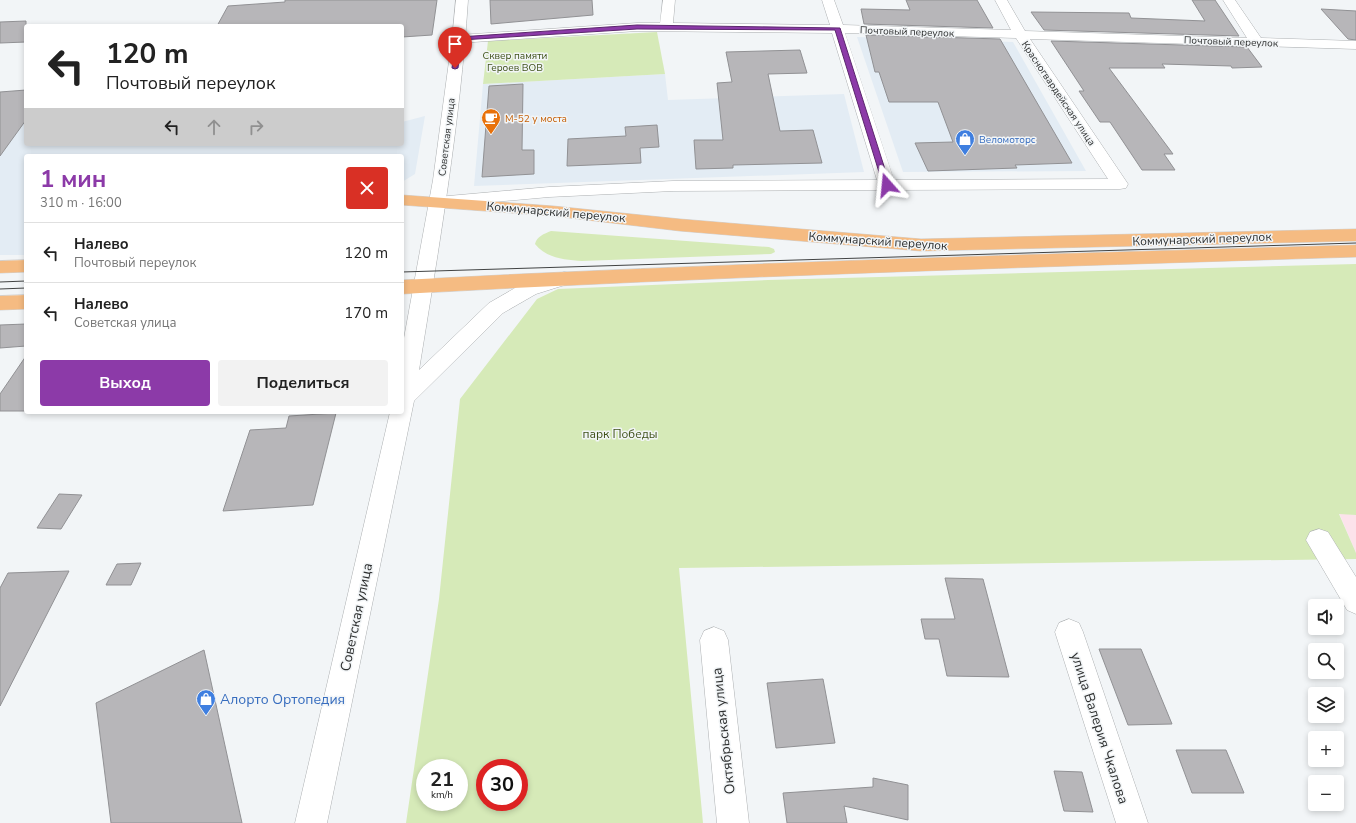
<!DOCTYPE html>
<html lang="ru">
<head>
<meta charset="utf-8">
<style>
	:root { --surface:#fff; --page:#f2f2f2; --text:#222; --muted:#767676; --line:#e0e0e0; --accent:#8c3aa8 }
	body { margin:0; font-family:"Nunito Sans",sans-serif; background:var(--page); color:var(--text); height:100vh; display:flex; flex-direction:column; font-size:15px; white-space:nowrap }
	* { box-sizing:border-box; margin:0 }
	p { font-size:13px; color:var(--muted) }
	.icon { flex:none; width:22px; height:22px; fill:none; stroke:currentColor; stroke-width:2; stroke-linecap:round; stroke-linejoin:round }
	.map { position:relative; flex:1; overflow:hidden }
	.sheet { position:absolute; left:24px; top:154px; width:380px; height:260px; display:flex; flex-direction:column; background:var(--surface); border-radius:4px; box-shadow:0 2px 6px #0003 }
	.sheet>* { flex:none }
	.hud { position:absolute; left:24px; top:24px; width:380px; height:122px; border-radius:4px; box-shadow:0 2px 6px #0003; background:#fff; color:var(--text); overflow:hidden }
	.tools { position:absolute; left:1308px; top:599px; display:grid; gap:8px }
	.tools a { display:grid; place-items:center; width:36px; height:36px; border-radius:4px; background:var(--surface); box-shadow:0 2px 6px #0003; font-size:20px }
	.speed { position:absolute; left:416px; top:759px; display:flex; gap:8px; font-size:20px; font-weight:700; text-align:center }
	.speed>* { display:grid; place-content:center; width:52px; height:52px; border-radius:50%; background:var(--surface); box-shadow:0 2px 6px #0003; line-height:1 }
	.speed small { font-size:10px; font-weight:400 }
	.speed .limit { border:6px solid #d22; background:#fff; color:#111 }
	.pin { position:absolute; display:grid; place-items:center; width:34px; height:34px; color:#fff; margin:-41px -17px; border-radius:50% 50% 50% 0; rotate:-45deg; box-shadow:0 0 4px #0007 }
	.pin .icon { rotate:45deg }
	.me { position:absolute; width:44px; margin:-22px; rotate:342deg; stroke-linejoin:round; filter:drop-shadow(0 0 3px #0008) }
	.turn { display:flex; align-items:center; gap:14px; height:84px; padding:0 16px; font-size:18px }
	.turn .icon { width:52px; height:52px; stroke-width:2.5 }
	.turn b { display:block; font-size:28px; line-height:34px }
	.lanes { display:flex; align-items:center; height:38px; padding:0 16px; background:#0003; justify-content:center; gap:20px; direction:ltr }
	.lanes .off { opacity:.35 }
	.round { display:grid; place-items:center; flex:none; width:42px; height:42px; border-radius:4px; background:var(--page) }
	.head { display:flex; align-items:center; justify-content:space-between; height:68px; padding:0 16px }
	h1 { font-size:24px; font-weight:700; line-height:30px; color:var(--accent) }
	.button { display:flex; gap:8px; margin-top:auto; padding:8px 16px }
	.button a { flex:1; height:46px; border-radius:4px; background:var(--accent); color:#fff; font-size:16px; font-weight:700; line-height:46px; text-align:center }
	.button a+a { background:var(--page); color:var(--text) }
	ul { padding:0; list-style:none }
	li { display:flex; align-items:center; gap:12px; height:60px; padding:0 16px; border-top:1px solid var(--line) }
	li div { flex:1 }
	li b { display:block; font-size:15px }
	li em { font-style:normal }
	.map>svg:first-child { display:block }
	.built { fill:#e3ecf4 }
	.industrial { fill:#fce3eb }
	.green { fill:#d6eab8; fill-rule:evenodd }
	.building { fill:#b7b6b9; stroke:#919194 }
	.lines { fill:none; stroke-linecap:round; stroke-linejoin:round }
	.street-casing { stroke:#adb0b2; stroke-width:1 }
	.secondary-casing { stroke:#adb0b2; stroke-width:1 }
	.primary-casing { stroke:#d1d1d1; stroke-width:1 }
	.street { fill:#fff; fill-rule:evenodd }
	.secondary { fill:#fff; fill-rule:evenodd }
	.primary { fill:#f5bb82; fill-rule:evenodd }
	.tram { stroke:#414343; stroke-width:1 }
	.route { fill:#8c3aa8; stroke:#5b266d }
	.labels { text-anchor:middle; stroke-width:3; stroke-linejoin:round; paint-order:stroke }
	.far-street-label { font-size:10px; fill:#2d2f2f; stroke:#f2f5f7 }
	.far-park-label { font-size:10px; fill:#3e5118; stroke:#f2f5f7 }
	.far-food-label { font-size:10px; fill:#c56008; stroke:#f2f5f7; text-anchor:start }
	.far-shop-label { font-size:10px; fill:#366cbe; stroke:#f2f5f7; text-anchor:start }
	.street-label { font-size:12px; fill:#2d2f2f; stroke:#f2f5f7 }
	.park-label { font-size:12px; fill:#3e5118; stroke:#f2f5f7 }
	.near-street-label { font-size:14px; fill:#2d2f2f; stroke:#f2f5f7 }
	.near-shop-label { font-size:14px; fill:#366cbe; stroke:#f2f5f7; text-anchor:start }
</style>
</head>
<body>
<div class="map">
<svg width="1356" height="823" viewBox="0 0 1356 823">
	<rect width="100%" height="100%" fill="#f2f5f7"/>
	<g class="built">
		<path d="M 857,37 L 1013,42 L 1086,171 L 903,172 Z"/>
		<path d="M 665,74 L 668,100 L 844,94 L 864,172 L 474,186 L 483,84 Z"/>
		<path d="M 425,116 L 415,174 L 402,182 L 402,156 L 26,156 L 26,255 L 0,255 L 0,119 L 26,118 L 26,144 L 402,144 L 402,122 Z"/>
	</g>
	<path class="industrial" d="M 1339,513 L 1356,515 L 1356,553 Z"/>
	<g class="green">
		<path d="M 657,32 L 665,74 L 483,84 L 488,41 Z"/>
		<path d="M 551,231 L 769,247 L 774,249 L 775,252 L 771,254 L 582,261 C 565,260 546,258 535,244 C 537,236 544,234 551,231 Z"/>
		<path d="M 1356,264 L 1356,515 L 1339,514 L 1356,553 L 1356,559 L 679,568 L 703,823 L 406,823 L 439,599 L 460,399 L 537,299 L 558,289 L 768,280 ZM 425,768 L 459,768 L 459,802 L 425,802 ZM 485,768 L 519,768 L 519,802 L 485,802 Z"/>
	</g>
	<g class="building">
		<path d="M 285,0 L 437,0 L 432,35 L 402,37 L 402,26 L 217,26 L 228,6 L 285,2 Z"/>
		<path d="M 490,0 L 592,0 L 593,15 L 491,24 Z"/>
		<path d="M 906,0 L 977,0 L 993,28 L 864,24 L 861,9 L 910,10 Z"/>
		<path d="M 1192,0 L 1215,0 L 1239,36 L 1044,30 L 1031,12 L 1129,13 L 1131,18 L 1205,21 Z"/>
		<path d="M 1321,9 L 1356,11 L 1356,40 L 1348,39 Z"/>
		<path d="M 26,21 L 26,42 L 0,43 L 0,22 Z"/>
		<path d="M 866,35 L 1000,39 L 1072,163 L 1015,165 L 1017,168 L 928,171 L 915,143 L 953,142 L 938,102 L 889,102 L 879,72 L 875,72 Z"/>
		<path d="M 1051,41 L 1247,47 L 1262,67 L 1232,68 L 1231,66 L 1162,64 L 1165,68 L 1109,68 L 1173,154 L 1164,154 L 1175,170 L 1142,170 L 1110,122 L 1100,122 L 1079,91 L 1084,91 Z"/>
		<path d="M 800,50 L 807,73 L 768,74 L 780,131 L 813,130 L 822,163 L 733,165 L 733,168 L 696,169 L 694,140 L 723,140 L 717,83 L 732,82 L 726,52 Z"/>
		<path d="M 523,84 L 522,150 L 534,150 L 534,174 L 482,177 L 489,86 Z"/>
		<path d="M 26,90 L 26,120 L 0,156 L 0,92 Z"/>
		<path d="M 657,125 L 659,147 L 640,148 L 641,163 L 567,166 L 568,139 L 626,136 L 625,127 Z"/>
		<path d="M 26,324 L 26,346 L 0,348 L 0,325 Z"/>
		<path d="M 26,356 L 26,411 L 0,411 L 0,394 Z"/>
		<path d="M 336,413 L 313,505 L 223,511 L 250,430 L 286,428 L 289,416 Z"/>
		<path d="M 59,494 L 82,495 L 61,529 L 37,528 Z"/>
		<path d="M 141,563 L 131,585 L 106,585 L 117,564 Z"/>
		<path d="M 69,571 L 0,706 L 0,588 L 8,573 Z"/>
		<path d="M 945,578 L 983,579 L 1009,677 L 947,676 L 939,639 L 925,639 L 921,619 L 955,619 Z"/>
		<path d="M 1099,649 L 1141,649 L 1172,724 L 1128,725 Z"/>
		<path d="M 204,650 L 242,823 L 111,823 L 96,703 Z"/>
		<path d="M 823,679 L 835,743 L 776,748 L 767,683 Z"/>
		<path d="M 1176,750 L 1226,750 L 1244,793 L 1192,793 Z"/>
		<path d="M 1054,771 L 1082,772 L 1093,812 L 1064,811 Z"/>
		<path d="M 873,778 L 908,785 L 908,820 L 844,806 L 847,823 L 787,823 L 783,793 L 873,787 Z"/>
	</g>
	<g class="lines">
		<defs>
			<g id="street">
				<path d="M 663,0 L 675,0 L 673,23 L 830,25 L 822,0 L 834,0 L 843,25 L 1011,30 L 995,0 L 1007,0 L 1025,31 L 1247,38 L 1223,0 L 1235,0 L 1261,38 L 1356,41 L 1356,49 L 1030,39 L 1128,184 L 1126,188 L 1120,189 L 673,191 L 549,197 L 437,207 L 431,206 L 428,202 L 431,198 L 437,197 L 549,187 L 673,181 L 877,180 L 832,33 L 637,31 L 459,43 L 454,42 L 452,39 L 454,36 L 459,35 L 637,23 L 660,23 ZM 845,33 L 1016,38 L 1108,179 L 894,180 Z"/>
				<path d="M 1319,529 L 1328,532 L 1356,577 L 1356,614 L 1347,610 L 1306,540 L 1310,532 Z"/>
				<path d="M 1069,619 L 1079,623 L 1083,632 L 1148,823 L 1116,823 L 1055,632 L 1059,623 Z"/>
				<path d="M 714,627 L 724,631 L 728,640 L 749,823 L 717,823 L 700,640 L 704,631 Z"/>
			</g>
			<path id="secondary" d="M 456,0 L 468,0 C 460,124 439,247 419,370 L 489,303 L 522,284 L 564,272 L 571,273 L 573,278 L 571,283 L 536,294 L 503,313 L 414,401 L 327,823 L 295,823 L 390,412 L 402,412 L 402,349 L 433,180 L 452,39 Z"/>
			<g id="primary">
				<path d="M 402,195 L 553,206 L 680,219 L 921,239 L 1356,229 L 1356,241 L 921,251 L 680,231 L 553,216 L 402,205 Z"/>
				<path d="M 1356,245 L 1356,257 C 1038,267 720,276 402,294 L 402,280 C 720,263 1038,254 1356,245 Z"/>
				<path d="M 26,260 L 26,272 L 0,273 L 0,261 Z"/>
				<path d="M 26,295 L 26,309 L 0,310 L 0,296 Z"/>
			</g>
		</defs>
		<use href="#street" class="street-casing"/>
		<use href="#secondary" class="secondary-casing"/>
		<use href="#primary" class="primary-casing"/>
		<use href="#street" class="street"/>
		<use href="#secondary" class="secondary"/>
		<use href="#primary" class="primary"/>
		<g class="tram">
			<path d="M 402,272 L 1356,243"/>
			<path d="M 0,282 L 26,281"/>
			<path d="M 0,289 L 26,288"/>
		</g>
	</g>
	<path class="route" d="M 637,25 L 840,28 L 890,185 L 887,187 L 883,185 L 835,30 L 637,29 L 461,40 L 458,68 L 455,69 L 452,68 L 456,39 L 459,37 Z"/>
	<defs>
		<symbol id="cafe-pin" viewBox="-11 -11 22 30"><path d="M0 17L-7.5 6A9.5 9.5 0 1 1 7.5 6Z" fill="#e8710a" stroke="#f2f5f7"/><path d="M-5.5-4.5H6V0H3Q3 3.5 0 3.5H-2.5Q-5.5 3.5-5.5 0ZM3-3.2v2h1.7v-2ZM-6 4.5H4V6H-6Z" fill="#fff"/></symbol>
		<symbol id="shop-pin" viewBox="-11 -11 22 30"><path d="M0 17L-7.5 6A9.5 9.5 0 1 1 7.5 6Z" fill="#3f7fe0" stroke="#f2f5f7"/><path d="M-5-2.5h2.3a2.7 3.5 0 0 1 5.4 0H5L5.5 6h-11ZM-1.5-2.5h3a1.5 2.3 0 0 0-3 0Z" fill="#fff"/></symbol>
	</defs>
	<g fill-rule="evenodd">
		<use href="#cafe-pin" x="480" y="107" width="22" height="30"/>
		<use href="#shop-pin" x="954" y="128" width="22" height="30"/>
		<use href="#shop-pin" x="195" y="688" width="22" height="30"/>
	</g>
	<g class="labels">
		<g class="far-street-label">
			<text transform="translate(907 31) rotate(2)" y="4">Почтовый переулок</text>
			<text transform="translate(1231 41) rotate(2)" y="4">Почтовый переулок</text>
			<text transform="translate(1059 93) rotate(56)" y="4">Красногвардейская улица</text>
			<text transform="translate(446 137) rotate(-83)" y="4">Советская улица</text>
		</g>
		<g class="far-park-label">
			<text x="515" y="59">Сквер памяти<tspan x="515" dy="12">Героев ВОВ</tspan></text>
		</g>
		<g class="far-food-label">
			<text x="505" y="122">М-52 у моста</text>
		</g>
		<g class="far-shop-label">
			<text x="979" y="143">Веломоторс</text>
		</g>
		<g class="street-label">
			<text transform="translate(556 212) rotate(5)" y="4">Коммунарский переулок</text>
			<text transform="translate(1202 239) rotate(-2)" y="4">Коммунарский переулок</text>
			<text transform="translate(878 241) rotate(4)" y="4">Коммунарский переулок</text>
		</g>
		<g class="park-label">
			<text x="620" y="438">парк Победы</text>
		</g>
		<g class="near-street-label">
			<text transform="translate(356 617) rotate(-78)" y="5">Советская улица</text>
			<text transform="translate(1100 728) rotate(72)" y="5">улица Валерия Чкалова</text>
			<text transform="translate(723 731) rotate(-96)" y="5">Октябрьская улица</text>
		</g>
		<g class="near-shop-label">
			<text x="220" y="704">Алорто Ортопедия</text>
		</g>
	</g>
</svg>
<div class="tools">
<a><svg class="icon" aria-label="sound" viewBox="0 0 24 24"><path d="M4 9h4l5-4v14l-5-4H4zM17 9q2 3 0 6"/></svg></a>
<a><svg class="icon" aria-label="search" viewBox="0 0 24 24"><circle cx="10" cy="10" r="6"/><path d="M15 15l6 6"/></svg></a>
<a><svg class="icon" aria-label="layers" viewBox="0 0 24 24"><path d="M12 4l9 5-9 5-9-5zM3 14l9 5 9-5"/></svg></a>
<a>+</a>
<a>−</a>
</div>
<div class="speed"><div>21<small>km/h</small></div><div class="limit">30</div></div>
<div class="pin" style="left:455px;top:68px;background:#d93025"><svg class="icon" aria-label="arrive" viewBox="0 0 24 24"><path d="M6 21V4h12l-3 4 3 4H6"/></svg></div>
<svg class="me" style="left:887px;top:185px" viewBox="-20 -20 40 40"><path d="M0-17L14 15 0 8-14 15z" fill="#8c3aa8" stroke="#fff" stroke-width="4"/></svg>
<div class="hud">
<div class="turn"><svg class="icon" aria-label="left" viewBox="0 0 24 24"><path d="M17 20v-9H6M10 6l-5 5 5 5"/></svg><div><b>120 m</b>Почтовый переулок</div></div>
<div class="lanes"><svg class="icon" aria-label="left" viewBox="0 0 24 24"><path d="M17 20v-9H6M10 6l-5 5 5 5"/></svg><svg class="icon off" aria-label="ahead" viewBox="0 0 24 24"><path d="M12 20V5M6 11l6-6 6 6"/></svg><svg class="icon off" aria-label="right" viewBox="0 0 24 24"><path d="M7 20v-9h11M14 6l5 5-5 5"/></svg></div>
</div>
<section class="sheet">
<div class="head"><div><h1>1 мин</h1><p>310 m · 16:00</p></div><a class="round" style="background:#d93025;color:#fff"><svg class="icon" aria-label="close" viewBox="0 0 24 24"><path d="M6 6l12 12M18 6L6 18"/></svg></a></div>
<ul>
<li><svg class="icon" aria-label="left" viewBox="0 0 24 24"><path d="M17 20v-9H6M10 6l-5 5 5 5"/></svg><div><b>Налево</b><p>Почтовый переулок</p></div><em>120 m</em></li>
<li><svg class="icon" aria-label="left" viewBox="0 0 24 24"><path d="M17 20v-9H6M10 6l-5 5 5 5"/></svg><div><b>Налево</b><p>Советская улица</p></div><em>170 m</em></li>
</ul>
<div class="button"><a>Выход</a><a>Поделиться</a></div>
</section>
</div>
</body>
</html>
